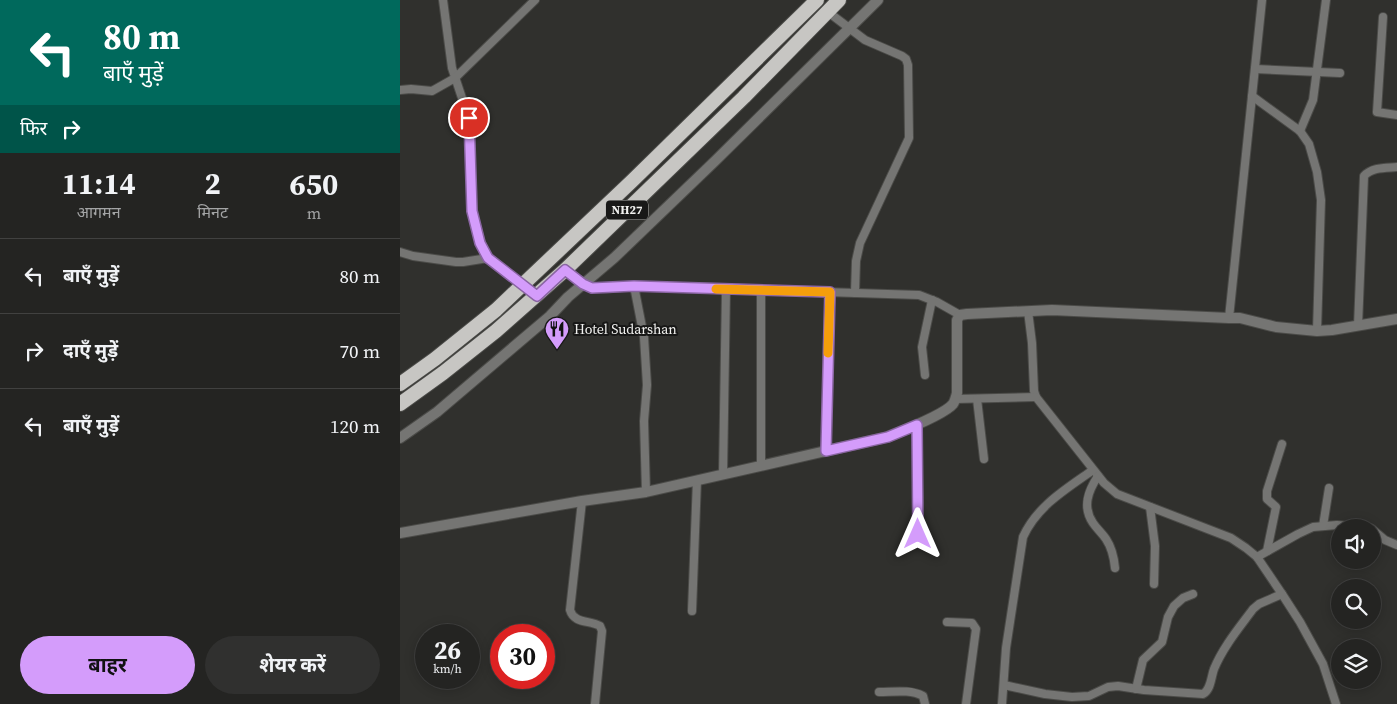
<!DOCTYPE html>
<html lang="hi">
<head>
<meta charset="utf-8">
<style>
	:root { --surface:#242422; --page:#30302f; --text:#f1f3f6; --muted:#a3a4a5; --line:#414140; --accent:#d49cfb }
	body { margin:0; font-family:"Source Serif 4","Noto Sans Devanagari",serif; background:var(--page); color:var(--text); height:100vh; display:flex; flex-direction:column; font-size:19px; white-space:nowrap }
	* { box-sizing:border-box; margin:0 }
	p { font-size:16px; color:var(--muted) }
	.icon { flex:none; width:28px; height:28px; fill:none; stroke:currentColor; stroke-width:2; stroke-linecap:round; stroke-linejoin:round }
	.map { position:relative; flex:1; overflow:hidden }
	.side { display:flex; flex-direction:column; background:var(--surface); width:400px }
	.side>* { flex:none }
	.hud { background:#00695c; color:#fff; overflow:hidden }
	.buttons { position:absolute; left:931px; top:519px; display:grid; gap:10px }
	.buttons a { display:grid; place-items:center; width:50px; height:50px; border-radius:50%; background:var(--surface); box-shadow:0 2px 12px #0003,0 0 0 1px var(--line); font-size:25px }
	.speed { position:absolute; left:15px; top:624px; display:flex; gap:10px; font-size:25px; font-weight:700; text-align:center }
	.speed>* { display:grid; place-content:center; width:65px; height:65px; border-radius:50%; background:var(--surface); box-shadow:0 2px 12px #0003,0 0 0 1px var(--line); line-height:1 }
	.speed small { font-size:12px; font-weight:400 }
	.speed .limit { border:8px solid #d22; background:#fff; color:#111 }
	.pin { position:absolute; display:grid; place-items:center; width:42px; height:42px; color:#fff; margin:-21px; border:2px solid #fff; border-radius:50%; box-shadow:0 1px 5px #0007 }
	.me { position:absolute; width:55px; margin:-28px; rotate:0deg; stroke-linejoin:round; filter:drop-shadow(0 0 4px #0008) }
	.turn { display:flex; align-items:center; gap:18px; height:105px; padding:0 20px; font-size:22px }
	.turn .icon { width:65px; height:65px; stroke-width:2.5 }
	.turn b { display:block; font-size:35px; line-height:42px }
	.then { display:flex; align-items:center; height:48px; padding:0 20px; background:#0003; gap:10px; font-size:19px }
	.eta { display:flex; justify-content:space-evenly; align-items:center; height:85px; text-align:center }
	.eta b { font-size:30px; font-weight:700; line-height:35px }
	.primary-button { display:flex; gap:10px; margin-top:auto; padding:10px 20px }
	.primary-button a { flex:1; height:58px; border-radius:30px; background:var(--accent); color:#111; font-size:20px; font-weight:700; line-height:58px; text-align:center }
	.primary-button a+a { background:var(--page); color:var(--text) }
	ul { padding:0; list-style:none }
	li { display:flex; align-items:center; gap:15px; height:75px; padding:0 20px; border-top:1px solid var(--line) }
	li div { flex:1 }
	li b { display:block; font-size:19px }
	li em { font-style:normal }
	main { display:flex; flex:1; min-height:0 }
	.map>svg:first-child { display:block }
	.lines { fill:none; stroke-linecap:round; stroke-linejoin:round }
	.minor-casing { stroke:#4b4b48; stroke-width:10 }
	.tertiary-casing { stroke:#4b4b48; stroke-width:12 }
	.trunk-casing { stroke:#4b4b48; stroke-width:16 }
	.minor { stroke:#757573; stroke-width:8 }
	.tertiary { stroke:#757573; stroke-width:10 }
	.trunk { stroke:#c7c6c3; stroke-width:14 }
	.route-casing { stroke:#8a65a3; stroke-width:12 }
	.route { stroke:#d49cfb; stroke-width:9 }
	.slow { stroke:#f59e0b; stroke-width:9 }
	.labels { text-anchor:middle; stroke-width:4; stroke-linejoin:round; paint-order:stroke }
	.shield { fill:#181817; stroke:#b0b0ae; stroke-width:1 }
	.shield-label { font-size:12px; font-weight:bold; fill:#f1f1ef }
	.poi-label { font-size:14px; fill:#f1f1ef; stroke:#181817; text-anchor:start }
</style>
</head>
<body>
<main>
<section class="side">
<div class="hud">
<div class="turn"><svg class="icon" aria-label="left" viewBox="0 0 24 24"><path d="M17 20v-9H6M10 6l-5 5 5 5"/></svg><div><b>80 m</b>बाएँ मुड़ें</div></div>
<div class="then">फिर<svg class="icon" aria-label="right" viewBox="0 0 24 24"><path d="M7 20v-9h11M14 6l5 5-5 5"/></svg></div>
</div>
<div class="eta">
<div><b>11:14</b><p>आगमन</p></div>
<div><b>2</b><p>मिनट</p></div>
<div><b>650</b><p>m</p></div>
</div>
<ul>
<li><svg class="icon" aria-label="left" viewBox="0 0 24 24"><path d="M17 20v-9H6M10 6l-5 5 5 5"/></svg><div><b>बाएँ मुड़ें</b></div><em>80 m</em></li>
<li><svg class="icon" aria-label="right" viewBox="0 0 24 24"><path d="M7 20v-9h11M14 6l5 5-5 5"/></svg><div><b>दाएँ मुड़ें</b></div><em>70 m</em></li>
<li><svg class="icon" aria-label="left" viewBox="0 0 24 24"><path d="M17 20v-9H6M10 6l-5 5 5 5"/></svg><div><b>बाएँ मुड़ें</b></div><em>120 m</em></li>
</ul>
<div class="primary-button"><a>बाहर</a><a>शेयर करें</a></div>
</section>
<div class="map">
<svg width="997" height="704" viewBox="0 0 997 704">
	<rect width="100%" height="100%" fill="#30302d"/>
	<g class="lines">
		<defs>
			<g id="minor">
				<path d="M 43,0 L 52,68 L 69,119 L 72,211 L 81,243 L 88,258 L 137,296"/>
				<path d="M 428,12 L 465,40 L 502,56 L 506,59 L 508,65 L 509,138 L 460,243 L 456,261 L 455,293"/>
				<path d="M 983,17 L 977,112 L 997,115"/>
				<path d="M 855,69 L 940,73"/>
				<path d="M 0,90 L 11,89 L 32,91 L 55,78 L 135,0"/>
				<path d="M 852,96 L 900,131 L 909,144 L 917,172 L 921,200 L 917,331"/>
				<path d="M 900,131 L 913,100 L 926,0"/>
				<path d="M 0,252 L 13,256 L 56,262 L 63,262 L 88,258"/>
				<path d="M 165,270 C 171,275 178,281 185,285 C 199,291 219,287 234,286 L 519,295 L 537,302 L 560,315"/>
				<path d="M 234,286 L 244,337 L 247,385 L 244,421 L 246,492"/>
				<path d="M 361,290 L 361,466"/>
				<path d="M 628,311 L 632,343 L 634,391 L 636,397 L 704,483 L 717,494 L 831,538 L 846,548 L 857,557 L 882,594 L 900,622 L 923,664 L 936,704"/>
				<path d="M 829,318 L 862,0"/>
				<path d="M 958,326 L 964,176 C 972,167 985,168 997,167"/>
				<path d="M 525,375 L 522,347 L 532,300"/>
				<path d="M 555,399 L 636,397"/>
				<path d="M 577,399 L 584,459"/>
				<path d="M 517,425 L 518,534"/>
				<path d="M 426,451 L 430,292"/>
				<path d="M 323,475 L 326,289"/>
				<path d="M 698,476 C 688,491 682,507 693,523 C 697,529 702,533 706,539 C 712,548 714,557 715,568"/>
				<path d="M 182,501 L 170,610 C 174,624 190,620 200,626 L 202,631 L 195,704"/>
				<path d="M 750,507 L 755,546 L 754,584"/>
				<path d="M 923,526 L 929,488"/>
				<path d="M 972,529 L 985,540 L 997,545"/>
				<path d="M 867,551 L 876,507 L 867,499 L 867,491 L 882,444"/>
				<path d="M 857,557 L 898,534 L 913,527 L 937,525 L 970,528"/>
				<path d="M 292,611 L 297,480"/>
				<path d="M 547,622 L 572,623 L 576,629 L 566,704"/>
				<path d="M 604,685 L 645,694 L 672,697 L 689,696 L 708,687 L 718,686 L 744,690 L 803,694 C 811,690 811,677 814,669 C 823,647 839,628 853,609 L 859,604 L 882,594"/>
				<path d="M 736,689 L 743,660 L 762,642 L 768,617 L 774,606 L 783,598 L 793,594"/>
				<path d="M 479,692 C 493,692 510,689 523,696 L 525,704"/>
				<path d="M 602,704 L 606,648 L 623,537 C 637,506 666,489 693,470"/>
			</g>
			<g id="tertiary">
				<path d="M 0,438 L 37,412 L 150,316 L 168,297 L 214,258 L 315,161 L 478,0"/>
				<path d="M 0,533 L 182,501 L 246,492 L 487,437 C 502,431 544,415 553,404 C 555,401 556,397 557,393 L 557,320 L 560,315 L 567,314 L 652,310 L 829,318 L 840,318 L 876,327 L 917,331 L 932,330 L 997,319"/>
			</g>
			<g id="trunk">
				<path d="M 0,384 L 35,359 L 96,310 L 232,181 L 417,0"/>
				<path d="M 0,404 L 43,373 L 96,331 L 165,270 L 344,97 L 439,0"/>
			</g>
		</defs>
		<use href="#minor" class="minor-casing"/>
		<use href="#tertiary" class="tertiary-casing"/>
		<use href="#trunk" class="trunk-casing"/>
		<use href="#minor" class="minor"/>
		<use href="#tertiary" class="tertiary"/>
		<use href="#trunk" class="trunk"/>
	</g>
	<g class="lines">
		<defs>
			<path id="route" d="M 69,118 L 72,211 L 80,243 L 88,258 L 137,296 L 165,270 L 183,284 L 192,288 L 234,286 L 430,292 L 426,451 L 488,437 L 517,425 L 518,534"/>
		</defs>
		<use href="#route" class="route-casing"/>
		<use href="#route" class="route"/>
		<path class="slow" d="M 316,289 L 430,292 L 428,353"/>
	</g>
	<defs>
		<symbol id="restaurant-pin" viewBox="-11 -11 22 30"><path d="M0 17L-7.5 6A9.5 9.5 0 1 1 7.5 6Z" fill="#d49cfb" stroke="#181817"/><path d="M-5-6h1v4h1v-4h1v4h1v-4h1v5L-1.5 .5V6h-2V.5L-5-1ZM5-6V6H3V1.5H1.5Q1.5-4 5-6Z" fill="#111"/></symbol>
	</defs>
	<g fill-rule="evenodd">
		<use href="#restaurant-pin" x="143" y="315" width="28" height="38"/>
	</g>
	<g class="labels">
		<rect class="shield" x="206" y="200.5" width="42" height="19" rx="4"/>
		<g class="shield-label">
			<text x="227" y="214">NH27</text>
		</g>
		<g class="poi-label">
			<text x="174" y="334">Hotel Sudarshan</text>
		</g>
	</g>
</svg>
<div class="buttons">
<a><svg class="icon" aria-label="sound" viewBox="0 0 24 24"><path d="M4 9h4l5-4v14l-5-4H4zM17 9q2 3 0 6"/></svg></a>
<a><svg class="icon" aria-label="search" viewBox="0 0 24 24"><circle cx="10" cy="10" r="6"/><path d="M15 15l6 6"/></svg></a>
<a><svg class="icon" aria-label="layers" viewBox="0 0 24 24"><path d="M12 4l9 5-9 5-9-5zM3 14l9 5 9-5"/></svg></a>
</div>
<div class="speed"><div>26<small>km/h</small></div><div class="limit">30</div></div>
<div class="pin" style="left:69px;top:118px;background:#d93025"><svg class="icon" aria-label="arrive" viewBox="0 0 24 24"><path d="M6 21V4h12l-3 4 3 4H6"/></svg></div>
<svg class="me" style="left:518px;top:534px" viewBox="-20 -20 40 40"><path d="M0-17L14 15 0 8-14 15z" fill="#d49cfb" stroke="#fff" stroke-width="4"/></svg>
</div>
</main>
</body>
</html>
